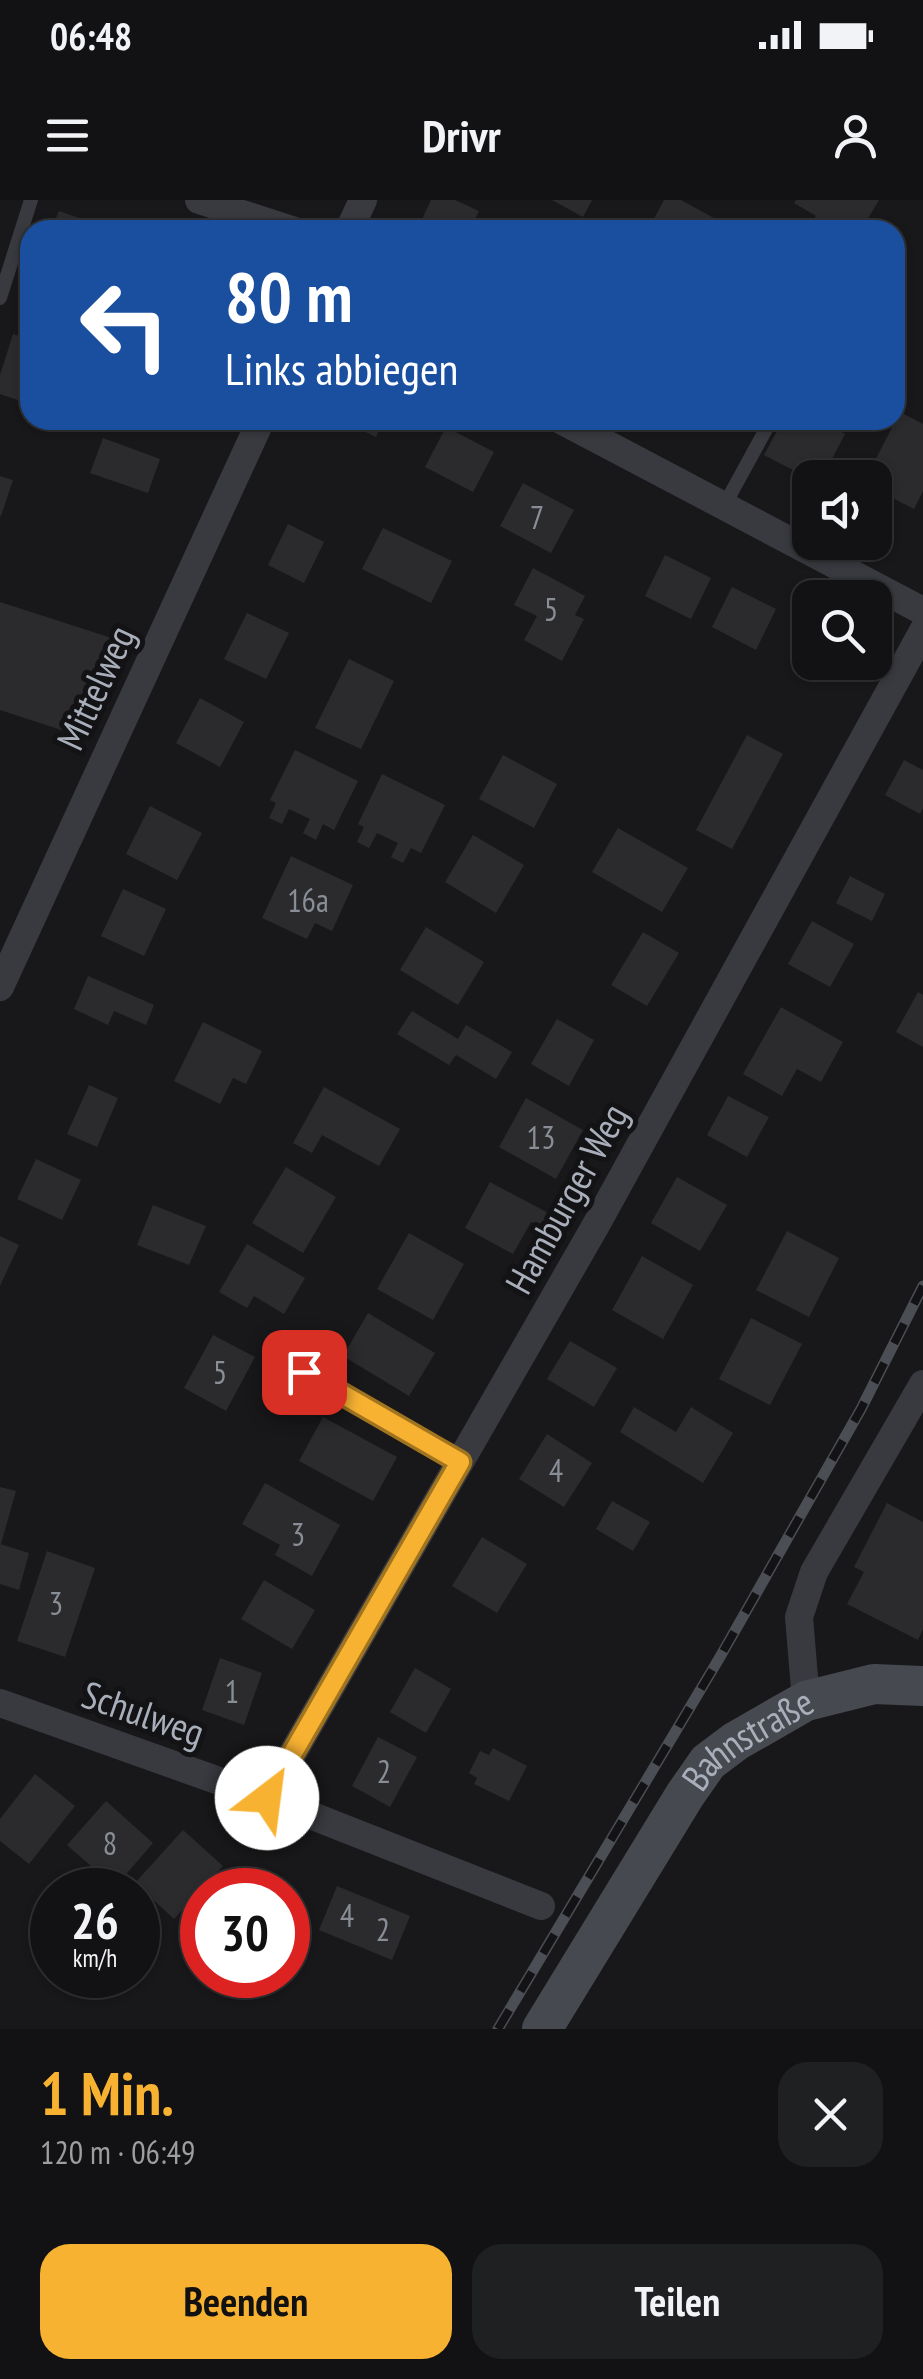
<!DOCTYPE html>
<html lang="de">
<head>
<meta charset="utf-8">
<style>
	:root { --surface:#121214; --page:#1f2022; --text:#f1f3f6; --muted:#9c9ea0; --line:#313234; --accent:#f8b232 }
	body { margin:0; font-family:"PT Sans Narrow",sans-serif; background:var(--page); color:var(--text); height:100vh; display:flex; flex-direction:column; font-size:38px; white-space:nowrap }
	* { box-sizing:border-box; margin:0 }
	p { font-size:32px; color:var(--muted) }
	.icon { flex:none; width:55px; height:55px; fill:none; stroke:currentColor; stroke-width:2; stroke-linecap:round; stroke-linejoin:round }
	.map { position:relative; height:1829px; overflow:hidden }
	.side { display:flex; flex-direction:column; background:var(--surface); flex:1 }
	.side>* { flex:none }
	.guide { position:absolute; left:20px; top:20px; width:885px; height:210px; border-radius:30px; box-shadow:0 2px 8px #0004,0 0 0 2px var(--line); background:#1a4fa0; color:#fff; overflow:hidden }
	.tools { position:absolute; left:792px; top:260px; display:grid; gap:20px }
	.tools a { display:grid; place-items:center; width:100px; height:100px; border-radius:20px; background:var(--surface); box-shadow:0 2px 8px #0004,0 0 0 2px var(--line); font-size:50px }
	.speed { position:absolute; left:30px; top:1668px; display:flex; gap:20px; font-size:50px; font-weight:700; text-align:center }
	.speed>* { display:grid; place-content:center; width:130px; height:130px; border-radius:50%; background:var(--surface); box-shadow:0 2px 8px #0004,0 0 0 2px var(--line); line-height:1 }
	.speed small { font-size:25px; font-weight:400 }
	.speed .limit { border:15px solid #d22; background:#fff; color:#111 }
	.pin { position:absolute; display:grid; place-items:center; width:85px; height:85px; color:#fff; margin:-42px; border-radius:20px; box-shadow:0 5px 15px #0006 }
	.me { position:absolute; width:110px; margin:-55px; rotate:30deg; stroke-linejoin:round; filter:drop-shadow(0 0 8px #0008) }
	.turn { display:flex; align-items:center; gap:35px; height:210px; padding:0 40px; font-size:45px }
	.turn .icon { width:130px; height:130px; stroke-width:2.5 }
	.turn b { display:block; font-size:70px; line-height:85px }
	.round { display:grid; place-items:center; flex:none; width:105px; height:105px; border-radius:30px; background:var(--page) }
	.summary { display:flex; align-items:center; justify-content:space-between; height:170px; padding:0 40px }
	h1 { font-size:60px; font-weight:800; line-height:75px; color:var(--accent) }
	.action { display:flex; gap:20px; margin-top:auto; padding:20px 40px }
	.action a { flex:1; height:115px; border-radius:30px; background:var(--accent); color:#111; font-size:40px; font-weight:800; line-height:115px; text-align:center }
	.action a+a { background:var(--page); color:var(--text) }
	.status { display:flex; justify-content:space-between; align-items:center; height:70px; padding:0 50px; background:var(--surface); direction:ltr }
	.status svg { height:28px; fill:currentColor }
	header { display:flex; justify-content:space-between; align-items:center; height:130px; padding:0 40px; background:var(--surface); font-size:45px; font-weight:800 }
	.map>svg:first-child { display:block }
	.building { fill:#2b2b2e }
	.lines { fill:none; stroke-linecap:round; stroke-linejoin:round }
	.service { stroke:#383a3f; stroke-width:14 }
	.minor { stroke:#383a3f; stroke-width:28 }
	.secondary { stroke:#46494f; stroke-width:40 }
	.rail-casing { stroke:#4b4e54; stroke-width:11 }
	.rail { stroke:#131315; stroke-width:8; stroke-dasharray:22; stroke-linecap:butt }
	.route-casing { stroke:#a17420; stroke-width:25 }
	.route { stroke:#f8b232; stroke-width:18 }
	.labels { text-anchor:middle; stroke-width:10; stroke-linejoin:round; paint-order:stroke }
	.number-label { font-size:32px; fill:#898d96 }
	.street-label { font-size:38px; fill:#a9afba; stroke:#131315 }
</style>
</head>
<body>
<div class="status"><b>06:48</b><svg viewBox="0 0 49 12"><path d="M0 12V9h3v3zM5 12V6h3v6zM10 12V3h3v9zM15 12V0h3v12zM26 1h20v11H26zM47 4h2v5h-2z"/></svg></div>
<header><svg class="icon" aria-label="menu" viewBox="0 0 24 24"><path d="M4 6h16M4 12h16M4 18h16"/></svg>Drivr<svg class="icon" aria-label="person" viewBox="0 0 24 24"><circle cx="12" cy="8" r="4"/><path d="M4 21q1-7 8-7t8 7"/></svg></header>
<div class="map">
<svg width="923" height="1829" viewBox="0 0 923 1829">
	<rect width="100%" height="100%" fill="#18181a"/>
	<g class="building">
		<path d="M 431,0 L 455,0 L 479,11 L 470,30 L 417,30 Z"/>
		<path d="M 552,0 L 592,0 L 583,17 Z"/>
		<path d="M 664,0 L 681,0 L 723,23 L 720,30 L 648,30 Z"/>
		<path d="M 796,0 L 879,0 L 861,30 L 841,30 L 831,24 L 829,29 L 813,20 L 816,16 L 794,3 Z"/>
		<path d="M 59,11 L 111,29 L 111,30 L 51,30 Z"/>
		<path d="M 13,134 L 30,140 L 30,204 L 0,194 L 0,175 Z"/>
		<path d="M 900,212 L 923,224 L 923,291 L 914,309 L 875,289 L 875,278 L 866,278 Z"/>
		<path d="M 339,220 L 383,220 L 376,237 Z"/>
		<path d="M 783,220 L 817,220 L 845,234 L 822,278 L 810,279 L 764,255 Z"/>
		<path d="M 446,227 L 494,252 L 473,292 L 425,267 Z"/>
		<path d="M 103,238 L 160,259 L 148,293 L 90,273 Z"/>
		<path d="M 0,276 L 13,280 L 1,316 L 0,316 Z"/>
		<path d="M 523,283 L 574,310 L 551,353 L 500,326 Z"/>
		<path d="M 288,324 L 324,342 L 304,383 L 268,365 Z"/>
		<path d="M 383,328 L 452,361 L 431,403 L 362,369 Z"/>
		<path d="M 665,355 L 711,378 L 691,419 L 645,396 Z"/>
		<path d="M 533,368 L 585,396 L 575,415 L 584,419 L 562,461 L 524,440 L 537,416 L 514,405 Z"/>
		<path d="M 732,387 L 776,409 L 756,450 L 712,427 Z"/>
		<path d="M 810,401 L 810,441 L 794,433 Z"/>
		<path d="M 0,402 L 121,441 L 89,539 L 0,510 Z"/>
		<path d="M 247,413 L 289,433 L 266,479 L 224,459 Z"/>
		<path d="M 349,459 L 394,481 L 361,549 L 315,528 Z"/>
		<path d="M 200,498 L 244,522 L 220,567 L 176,543 Z"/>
		<path d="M 747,535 L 783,554 L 732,649 L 696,630 Z"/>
		<path d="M 295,550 L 358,581 L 334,630 L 323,624 L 316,640 L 303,633 L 310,619 L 289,609 L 282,624 L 269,618 L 276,603 L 270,600 Z"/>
		<path d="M 503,555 L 557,584 L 534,628 L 479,599 Z"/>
		<path d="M 904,560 L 923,570 L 923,608 L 920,614 L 885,595 Z"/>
		<path d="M 382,574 L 445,605 L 421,653 L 411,648 L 403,663 L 391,657 L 398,643 L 377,633 L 369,648 L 357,642 L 364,627 L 358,624 Z"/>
		<path d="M 150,606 L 202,633 L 177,680 L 126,654 Z"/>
		<path d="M 618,628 L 688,668 L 662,712 L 592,672 Z"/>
		<path d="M 473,635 L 524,665 L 496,713 L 445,682 Z"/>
		<path d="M 291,656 L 353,685 L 332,731 L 315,723 L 307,739 L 262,718 Z"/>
		<path d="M 850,676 L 885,694 L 872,721 L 836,703 Z"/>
		<path d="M 123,689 L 166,709 L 144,756 L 101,736 Z"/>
		<path d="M 812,721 L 854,744 L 830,787 L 788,764 Z"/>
		<path d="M 426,727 L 484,762 L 458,805 L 400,770 Z"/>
		<path d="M 643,732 L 679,753 L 647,806 L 611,785 Z"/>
		<path d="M 88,776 L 154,805 L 146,825 L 114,811 L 108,825 L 74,809 Z"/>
		<path d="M 918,792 L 923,795 L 923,847 L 896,832 Z"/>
		<path d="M 781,807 L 843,842 L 821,882 L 797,869 L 782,896 L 743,874 Z"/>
		<path d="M 412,811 L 458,839 L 466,825 L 512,852 L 496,879 L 456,855 L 449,865 L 397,834 Z"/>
		<path d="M 557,819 L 594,840 L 569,886 L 531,864 Z"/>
		<path d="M 203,822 L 262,851 L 246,884 L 233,878 L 220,904 L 174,881 Z"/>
		<path d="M 89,885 L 118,898 L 97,947 L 67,934 Z"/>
		<path d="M 324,887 L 400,929 L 379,966 L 322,935 L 312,953 L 293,943 Z"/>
		<path d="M 728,896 L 769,917 L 747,957 L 707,935 Z"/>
		<path d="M 526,898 L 583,930 L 556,979 L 499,947 Z"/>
		<path d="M 36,959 L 81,980 L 62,1020 L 17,999 Z"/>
		<path d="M 286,967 L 336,997 L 303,1053 L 252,1023 Z"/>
		<path d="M 677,977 L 727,1005 L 700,1051 L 651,1023 Z"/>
		<path d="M 490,982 L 550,1014 L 542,1028 L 531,1022 L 513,1054 L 465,1028 Z"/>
		<path d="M 153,1005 L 206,1026 L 189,1065 L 137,1045 Z"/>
		<path d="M 787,1031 L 839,1058 L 809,1117 L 756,1090 Z"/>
		<path d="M 409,1033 L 464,1064 L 433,1120 L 377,1089 Z"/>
		<path d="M 0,1036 L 19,1045 L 0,1086 Z"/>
		<path d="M 247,1044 L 305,1078 L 284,1114 L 254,1096 L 247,1108 L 219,1092 Z"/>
		<path d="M 642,1056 L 693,1085 L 663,1139 L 612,1110 Z"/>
		<path d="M 368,1113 L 435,1153 L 409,1196 L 343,1156 Z"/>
		<path d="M 751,1118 L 802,1144 L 770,1205 L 719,1179 Z"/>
		<path d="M 213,1135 L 255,1157 L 226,1211 L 184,1188 Z"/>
		<path d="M 570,1141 L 617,1168 L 594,1207 L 547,1179 Z"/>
		<path d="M 634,1207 L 676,1232 L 691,1207 L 733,1233 L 703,1283 L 620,1232 Z"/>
		<path d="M 323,1217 L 397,1257 L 373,1301 L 299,1261 Z"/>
		<path d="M 547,1234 L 592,1263 L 564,1307 L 519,1279 Z"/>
		<path d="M 265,1283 L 340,1325 L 312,1376 L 275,1355 L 280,1345 L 242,1324 Z"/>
		<path d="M 0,1287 L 16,1291 L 1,1344 L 0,1344 Z"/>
		<path d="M 612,1301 L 650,1322 L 633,1351 L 596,1329 Z"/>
		<path d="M 887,1303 L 923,1322 L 923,1429 L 918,1440 L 847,1404 L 864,1372 L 854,1367 Z"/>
		<path d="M 482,1337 L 527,1364 L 497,1413 L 452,1386 Z"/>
		<path d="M 0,1344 L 29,1353 L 19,1390 L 0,1384 Z"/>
		<path d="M 47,1351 L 95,1368 L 65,1457 L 17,1441 Z"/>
		<path d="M 264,1380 L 315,1410 L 292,1449 L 241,1419 Z"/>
		<path d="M 220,1458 L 262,1473 L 244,1525 L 202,1510 Z"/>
		<path d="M 415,1468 L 451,1489 L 426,1533 L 390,1512 Z"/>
		<path d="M 378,1537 L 417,1557 L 390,1607 L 352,1586 Z"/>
		<path d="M 493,1548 L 527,1566 L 509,1601 L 474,1584 L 477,1578 L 469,1573 L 480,1551 L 489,1555 Z"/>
		<path d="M 35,1574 L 75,1606 L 29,1664 L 0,1641 L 0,1619 Z"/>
		<path d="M 106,1601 L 153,1643 L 115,1687 L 67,1645 Z"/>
		<path d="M 183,1630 L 223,1666 L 174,1719 L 135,1683 Z"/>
		<path d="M 337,1686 L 410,1716 L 392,1760 L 319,1730 Z"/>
	</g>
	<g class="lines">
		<g class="service">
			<path d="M 0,98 L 31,0"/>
			<path d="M 724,306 L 771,220"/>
			<path d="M 303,1171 L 460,1262"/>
		</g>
		<g class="minor">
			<path d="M 199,0 L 292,30"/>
			<path d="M 349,30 L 363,0"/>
			<path d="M 561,220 L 923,411"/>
			<path d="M 0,787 L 261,220"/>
			<path d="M 806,1501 L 799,1417 L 814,1372 L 923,1184"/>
			<path d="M 0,1503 L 267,1598 L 541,1706"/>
			<path d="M 267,1598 L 596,1025 L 923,431"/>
		</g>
		<path class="secondary" id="s1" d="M 542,1829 L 685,1595 L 708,1562 L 736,1541 L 806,1501 L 874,1484 L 923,1486"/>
		<defs>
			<path id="rail" d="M 498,1829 L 720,1457 L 861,1209 L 923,1086"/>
		</defs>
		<use href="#rail" class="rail-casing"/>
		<use href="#rail" class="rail"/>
	</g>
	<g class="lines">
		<defs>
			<path id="route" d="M 267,1598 L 460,1262 L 304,1172"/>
		</defs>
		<use href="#route" class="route-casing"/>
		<use href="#route" class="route"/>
	</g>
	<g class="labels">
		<g class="number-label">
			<text x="537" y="329">7</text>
			<text x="551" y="421">5</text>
			<text x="308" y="712">16a</text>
			<text x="541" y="949">13</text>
			<text x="220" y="1184">5</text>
			<text x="556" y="1282">4</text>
			<text x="298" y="1346">3</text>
			<text x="56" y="1415">3</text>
			<text x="232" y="1503">1</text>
			<text x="384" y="1583">2</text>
			<text x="110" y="1655">8</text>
			<text x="347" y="1727">4</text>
			<text x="383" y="1741">2</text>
		</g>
		<g class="street-label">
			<text transform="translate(96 488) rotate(-65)" y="13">Mittelweg</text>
			<text transform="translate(567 999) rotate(-61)" y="13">Hamburger Weg</text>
			<text transform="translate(143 1514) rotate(19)" y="13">Schulweg</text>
			<text dy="13" stroke="none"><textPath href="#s1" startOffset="360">Bahnstraße</textPath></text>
		</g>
	</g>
</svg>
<div class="tools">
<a><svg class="icon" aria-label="sound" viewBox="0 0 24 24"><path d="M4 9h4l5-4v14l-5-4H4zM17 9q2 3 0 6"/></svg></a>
<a><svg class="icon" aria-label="search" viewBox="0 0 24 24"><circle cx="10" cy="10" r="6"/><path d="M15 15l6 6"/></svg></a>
</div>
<div class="speed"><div>26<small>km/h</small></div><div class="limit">30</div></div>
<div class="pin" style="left:304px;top:1172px;background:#d93025"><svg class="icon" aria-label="arrive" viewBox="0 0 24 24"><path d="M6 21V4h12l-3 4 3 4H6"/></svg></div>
<svg class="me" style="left:267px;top:1598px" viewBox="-20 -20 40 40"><circle r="19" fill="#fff"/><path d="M0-13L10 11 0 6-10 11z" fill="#f8b232"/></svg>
<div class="guide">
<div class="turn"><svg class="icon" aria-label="left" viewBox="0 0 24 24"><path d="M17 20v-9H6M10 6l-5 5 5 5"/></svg><div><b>80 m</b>Links abbiegen</div></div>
</div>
</div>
<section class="side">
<div class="summary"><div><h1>1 Min.</h1><p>120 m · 06:49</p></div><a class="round"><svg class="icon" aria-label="close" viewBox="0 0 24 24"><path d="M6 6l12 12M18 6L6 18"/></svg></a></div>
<div class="action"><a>Beenden</a><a>Teilen</a></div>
</section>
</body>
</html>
